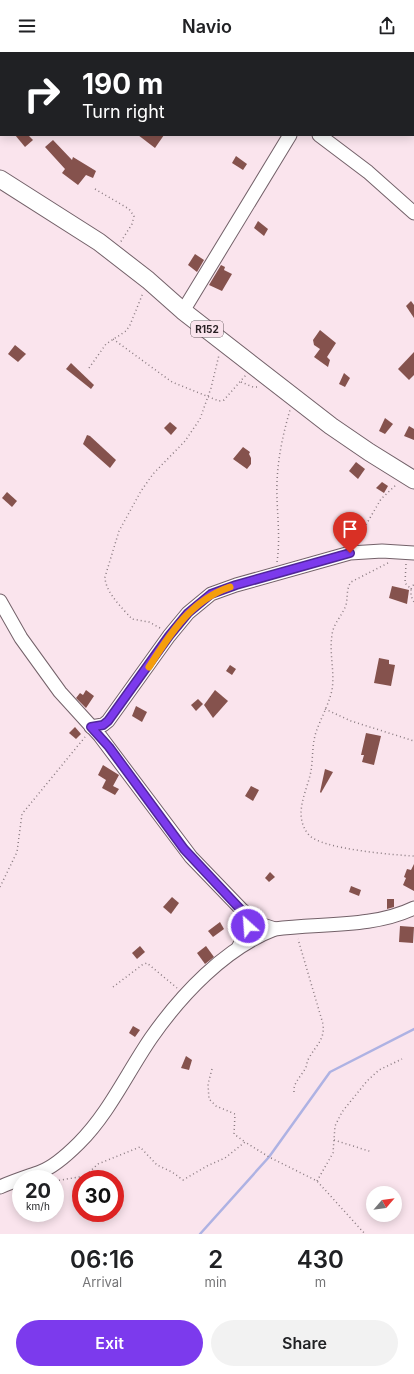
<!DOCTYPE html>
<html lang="en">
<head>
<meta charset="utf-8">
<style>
	:root { --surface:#fff; --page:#f2f2f2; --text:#202124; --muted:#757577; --accent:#7c3aed }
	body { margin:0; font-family:Inter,sans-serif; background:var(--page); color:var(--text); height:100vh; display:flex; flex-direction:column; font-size:15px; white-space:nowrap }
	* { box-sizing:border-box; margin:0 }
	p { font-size:13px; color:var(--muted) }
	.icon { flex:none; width:22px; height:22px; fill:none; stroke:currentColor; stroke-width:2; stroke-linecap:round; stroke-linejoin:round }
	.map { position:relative; height:1182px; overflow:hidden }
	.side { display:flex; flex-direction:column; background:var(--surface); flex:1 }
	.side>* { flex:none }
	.guide { position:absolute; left:0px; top:0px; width:414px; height:84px; box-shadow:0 2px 10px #0003; background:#202124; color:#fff; overflow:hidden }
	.needle { width:26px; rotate:62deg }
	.controls { position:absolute; left:366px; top:1134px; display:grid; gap:8px }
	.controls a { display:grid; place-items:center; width:36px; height:36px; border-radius:50%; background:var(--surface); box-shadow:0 2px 10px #0003; font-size:20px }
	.speed { position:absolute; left:12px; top:1118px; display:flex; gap:8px; font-size:20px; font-weight:700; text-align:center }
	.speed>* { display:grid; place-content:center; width:52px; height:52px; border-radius:50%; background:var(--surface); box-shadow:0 2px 10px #0003; line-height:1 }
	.speed small { font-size:10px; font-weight:400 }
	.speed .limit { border:6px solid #d22; background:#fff; color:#111 }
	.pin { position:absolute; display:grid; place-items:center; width:34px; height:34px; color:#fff; margin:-41px -17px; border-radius:50% 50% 50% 0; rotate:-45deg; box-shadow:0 0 4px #0007 }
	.pin .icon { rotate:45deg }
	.me { position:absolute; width:44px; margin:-22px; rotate:334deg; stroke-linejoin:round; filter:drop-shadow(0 0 3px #0008) }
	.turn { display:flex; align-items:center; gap:14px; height:84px; padding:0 16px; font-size:18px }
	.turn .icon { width:52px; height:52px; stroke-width:2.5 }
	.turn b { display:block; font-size:28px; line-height:34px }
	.eta { display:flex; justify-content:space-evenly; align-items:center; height:68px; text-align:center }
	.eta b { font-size:24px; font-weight:600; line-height:28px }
	.button { display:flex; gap:8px; margin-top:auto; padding:8px 16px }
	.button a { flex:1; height:46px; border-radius:24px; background:var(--accent); color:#fff; font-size:16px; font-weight:600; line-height:46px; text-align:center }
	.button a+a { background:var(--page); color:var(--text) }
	header { display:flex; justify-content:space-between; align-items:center; height:52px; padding:0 16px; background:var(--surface); font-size:18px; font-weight:600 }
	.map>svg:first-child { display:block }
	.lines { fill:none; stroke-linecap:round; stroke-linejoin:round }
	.stream { stroke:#aeb2e3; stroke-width:2.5 }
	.building { fill:#85524d }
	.minor-casing { stroke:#736169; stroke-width:15 }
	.major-casing { stroke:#736169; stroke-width:19 }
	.path { stroke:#8a7b81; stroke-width:1.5; stroke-dasharray:1 3; stroke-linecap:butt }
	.minor { stroke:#fff; stroke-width:13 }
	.major { stroke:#fff; stroke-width:17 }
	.route-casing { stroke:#51269a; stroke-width:10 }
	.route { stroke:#7c3aed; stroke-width:7 }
	.slow { stroke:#f59e0b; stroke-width:7 }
	.labels { text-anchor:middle; stroke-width:4; stroke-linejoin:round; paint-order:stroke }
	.shield { fill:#fae4ed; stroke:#675b60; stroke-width:1 }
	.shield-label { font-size:10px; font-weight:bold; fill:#282024 }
</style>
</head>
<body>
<header><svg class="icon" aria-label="menu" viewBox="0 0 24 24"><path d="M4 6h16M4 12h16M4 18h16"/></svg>Navio<svg class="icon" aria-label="share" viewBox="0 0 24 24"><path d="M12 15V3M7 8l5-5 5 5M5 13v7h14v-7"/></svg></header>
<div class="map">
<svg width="414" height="1182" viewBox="0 0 414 1182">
	<rect width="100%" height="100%" fill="#fae4ed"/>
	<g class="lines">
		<path class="stream" d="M 200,1182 L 269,1105 L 330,1020 L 414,977"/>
	</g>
	<g class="building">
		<path d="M 15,83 L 28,83 L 33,88 L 25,95 Z"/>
		<path d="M 138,83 L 164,83 L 155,96 Z"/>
		<path d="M 53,88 L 72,108 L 73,105 L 96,119 L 93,126 L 86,123 L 78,133 L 62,121 L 65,117 L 45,95 Z"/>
		<path d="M 236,104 L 247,112 L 243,118 L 232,111 Z"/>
		<path d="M 258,169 L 268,177 L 264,184 L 254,176 Z"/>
		<path d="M 195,202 L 204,208 L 197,220 L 188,213 Z"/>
		<path d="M 221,213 L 225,215 L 224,218 L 232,222 L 222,239 L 209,233 Z"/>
		<path d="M 411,249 L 414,253 L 414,266 L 406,254 Z"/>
		<path d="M 320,278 L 336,291 L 327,305 L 330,308 L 328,315 L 314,305 L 320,297 L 314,293 L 313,288 Z"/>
		<path d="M 15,293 L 26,302 L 18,310 L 8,302 Z"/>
		<path d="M 414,300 L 414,323 L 409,328 L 398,317 Z"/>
		<path d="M 71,311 L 94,333 L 91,337 L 66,317 Z"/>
		<path d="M 344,321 L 350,326 L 345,335 L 339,332 Z"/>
		<path d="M 385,366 L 393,372 L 385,382 L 379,379 Z"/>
		<path d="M 170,370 L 177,376 L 171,383 L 164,376 Z"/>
		<path d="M 409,374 L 414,377 L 414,388 L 404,384 Z"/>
		<path d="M 87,383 L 90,384 L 116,408 L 110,416 L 83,392 Z"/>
		<path d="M 243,395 L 250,400 L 249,402 L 251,406 L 251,412 L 247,417 L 233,407 Z"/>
		<path d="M 356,410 L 365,417 L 358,427 L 349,419 Z"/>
		<path d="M 382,430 L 388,434 L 384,441 L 376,436 Z"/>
		<path d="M 7,440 L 17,449 L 12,455 L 2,446 Z"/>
		<path d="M 392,534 L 409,538 L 407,552 L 389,546 Z"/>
		<path d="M 379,606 L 389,608 L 389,612 L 395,613 L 391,634 L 374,631 Z"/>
		<path d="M 230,613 L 236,617 L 232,623 L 226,619 Z"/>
		<path d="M 86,638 L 94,644 L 86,656 L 76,646 L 80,641 L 83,643 Z"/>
		<path d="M 215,638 L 228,649 L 213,666 L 204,653 Z"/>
		<path d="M 198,647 L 203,652 L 196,659 L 191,653 Z"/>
		<path d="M 136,654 L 147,660 L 142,670 L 132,664 Z"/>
		<path d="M 75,675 L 81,682 L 76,687 L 69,681 Z"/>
		<path d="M 366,681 L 381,684 L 374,713 L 362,710 L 364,703 L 361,703 Z"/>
		<path d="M 103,713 L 119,723 L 113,734 L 119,737 L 115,743 L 102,736 L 106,728 L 98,723 Z"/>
		<path d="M 325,717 L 333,720 L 321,741 L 320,740 Z"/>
		<path d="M 251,734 L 259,738 L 253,749 L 245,744 Z"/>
		<path d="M 414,812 L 414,839 L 403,833 L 406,826 L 404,825 L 407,817 L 411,818 Z"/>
		<path d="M 270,820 L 275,825 L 269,830 L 265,826 Z"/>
		<path d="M 351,834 L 361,838 L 359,844 L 349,840 Z"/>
		<path d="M 172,845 L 179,851 L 171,862 L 163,855 Z"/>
		<path d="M 387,847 L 394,847 L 394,855 L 387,857 Z"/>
		<path d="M 220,870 L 224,877 L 213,885 L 208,879 Z"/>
		<path d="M 400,874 L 414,875 L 413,891 L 399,890 Z"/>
		<path d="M 140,894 L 145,900 L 137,907 L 132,901 Z"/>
		<path d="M 206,894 L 214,905 L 205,912 L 197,901 Z"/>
		<path d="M 133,974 L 140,978 L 135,985 L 129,981 Z"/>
		<path d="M 186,1004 L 192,1008 L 189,1018 L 181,1016 Z"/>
	</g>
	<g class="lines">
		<defs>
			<g id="minor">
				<path d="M 188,0 L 189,1"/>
				<path d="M 362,1 L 363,0"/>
				<path d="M 319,83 L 368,120 L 414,161"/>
				<path d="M 183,259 L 290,83"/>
				<path d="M 0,549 L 21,586 L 60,640 L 100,684 L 191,805 L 243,859 C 250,873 248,882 239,894"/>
				<path d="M 91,675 L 103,673 L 108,669 L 169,584 L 188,561 L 211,542 L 236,533 L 350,501 L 382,499 L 414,501"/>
				<path d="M 243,859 L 263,873 L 275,877"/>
				<path d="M 0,1135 C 13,1129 26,1125 40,1120 C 54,1115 68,1102 79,1091 C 109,1061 127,1021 151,986 C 181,943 225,896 275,877 C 320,871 373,876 414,856"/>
			</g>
			<path id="major" d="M 0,127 L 99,190 L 148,228 L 183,259 L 331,374 L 369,400 L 414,428"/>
		</defs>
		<use href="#minor" class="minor-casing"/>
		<use href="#major" class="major-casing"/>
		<g class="path">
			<path d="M 95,137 L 129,157 L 134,164 L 132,172 L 120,191"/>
			<path d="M 113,287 L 172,330 L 219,349 L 224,348 L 246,323"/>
			<path d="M 89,316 L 106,292 L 126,279 L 130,273 L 143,241"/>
			<path d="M 241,330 L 253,335 L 260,335"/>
			<path d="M 356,490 L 381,447 L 397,432"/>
			<path d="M 277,510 C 281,483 276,457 277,430 C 278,405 283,382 290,358"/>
			<path d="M 388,511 L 351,530 C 346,537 348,545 346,553 C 342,564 333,572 332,583 C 329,601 335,620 332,638 C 329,652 321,666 316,680 C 312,693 313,706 311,719 C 307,740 292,763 309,783 C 321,797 394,803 414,804"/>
			<path d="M 406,512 L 405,531 L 411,537 L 411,544 L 414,550"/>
			<path d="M 411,537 L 414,532"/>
			<path d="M 160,576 L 149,570 L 132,567 C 123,557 105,540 105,525 L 119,479 L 141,439 L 153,422 L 185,389 L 200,367 L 211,336 L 219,303"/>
			<path d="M 325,657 L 351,669 L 414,689"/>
			<path d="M 0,835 L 17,800 L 22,762 L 85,685"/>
			<path d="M 113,935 L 142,913 L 147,911 L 177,936"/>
			<path d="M 212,1017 L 208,1032 L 209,1047 L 216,1054 L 235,1062 L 234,1082 L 245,1090"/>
			<path d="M 294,1040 C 293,1030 302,1024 306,1015 C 307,1012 307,1009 309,1006 C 316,993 325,988 323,972 L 298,887"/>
			<path d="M 334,1088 L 372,1100"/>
			<path d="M 55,1129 L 85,1124 L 98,1112 L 140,1095 L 157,1113 L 172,1120 L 183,1128 L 207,1114 L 225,1106 L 245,1090 L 269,1105 L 317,1129 L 365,1182"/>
			<path d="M 317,1129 L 333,1101 L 335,1074 L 342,1060 L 367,1029 L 379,1018 L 402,1007"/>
		</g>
		<use href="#minor" class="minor"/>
		<use href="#major" class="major"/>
	</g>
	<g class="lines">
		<defs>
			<path id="route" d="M 248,874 L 242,859 L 184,797 L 109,695 L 91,675 L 103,673 L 108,669 L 169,584 L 188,561 L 211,542 L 236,533 L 350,501"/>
		</defs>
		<use href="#route" class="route-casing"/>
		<use href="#route" class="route"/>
		<path class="slow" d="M 149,615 C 170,582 191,548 230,535"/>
	</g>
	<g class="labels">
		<rect class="shield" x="191" y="269" width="32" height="16" rx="3"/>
		<g class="shield-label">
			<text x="207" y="281">R152</text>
		</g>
	</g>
</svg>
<div class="controls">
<a><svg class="needle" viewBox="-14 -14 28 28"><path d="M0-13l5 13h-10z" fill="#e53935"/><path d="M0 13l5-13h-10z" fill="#757577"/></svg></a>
</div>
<div class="speed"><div>20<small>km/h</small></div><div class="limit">30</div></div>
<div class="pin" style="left:350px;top:501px;background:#d93025"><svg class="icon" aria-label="arrive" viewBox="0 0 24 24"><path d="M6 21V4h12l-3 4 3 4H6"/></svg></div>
<svg class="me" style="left:248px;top:874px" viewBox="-20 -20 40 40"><circle r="17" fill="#7c3aed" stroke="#fff" stroke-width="3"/><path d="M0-11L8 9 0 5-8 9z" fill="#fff"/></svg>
<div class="guide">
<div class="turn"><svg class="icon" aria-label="right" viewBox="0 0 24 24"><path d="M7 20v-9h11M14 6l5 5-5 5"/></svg><div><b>190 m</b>Turn right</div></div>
</div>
</div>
<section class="side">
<div class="eta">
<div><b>06:16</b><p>Arrival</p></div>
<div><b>2</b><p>min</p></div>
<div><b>430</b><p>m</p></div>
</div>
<div class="button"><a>Exit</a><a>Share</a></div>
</section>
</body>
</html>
